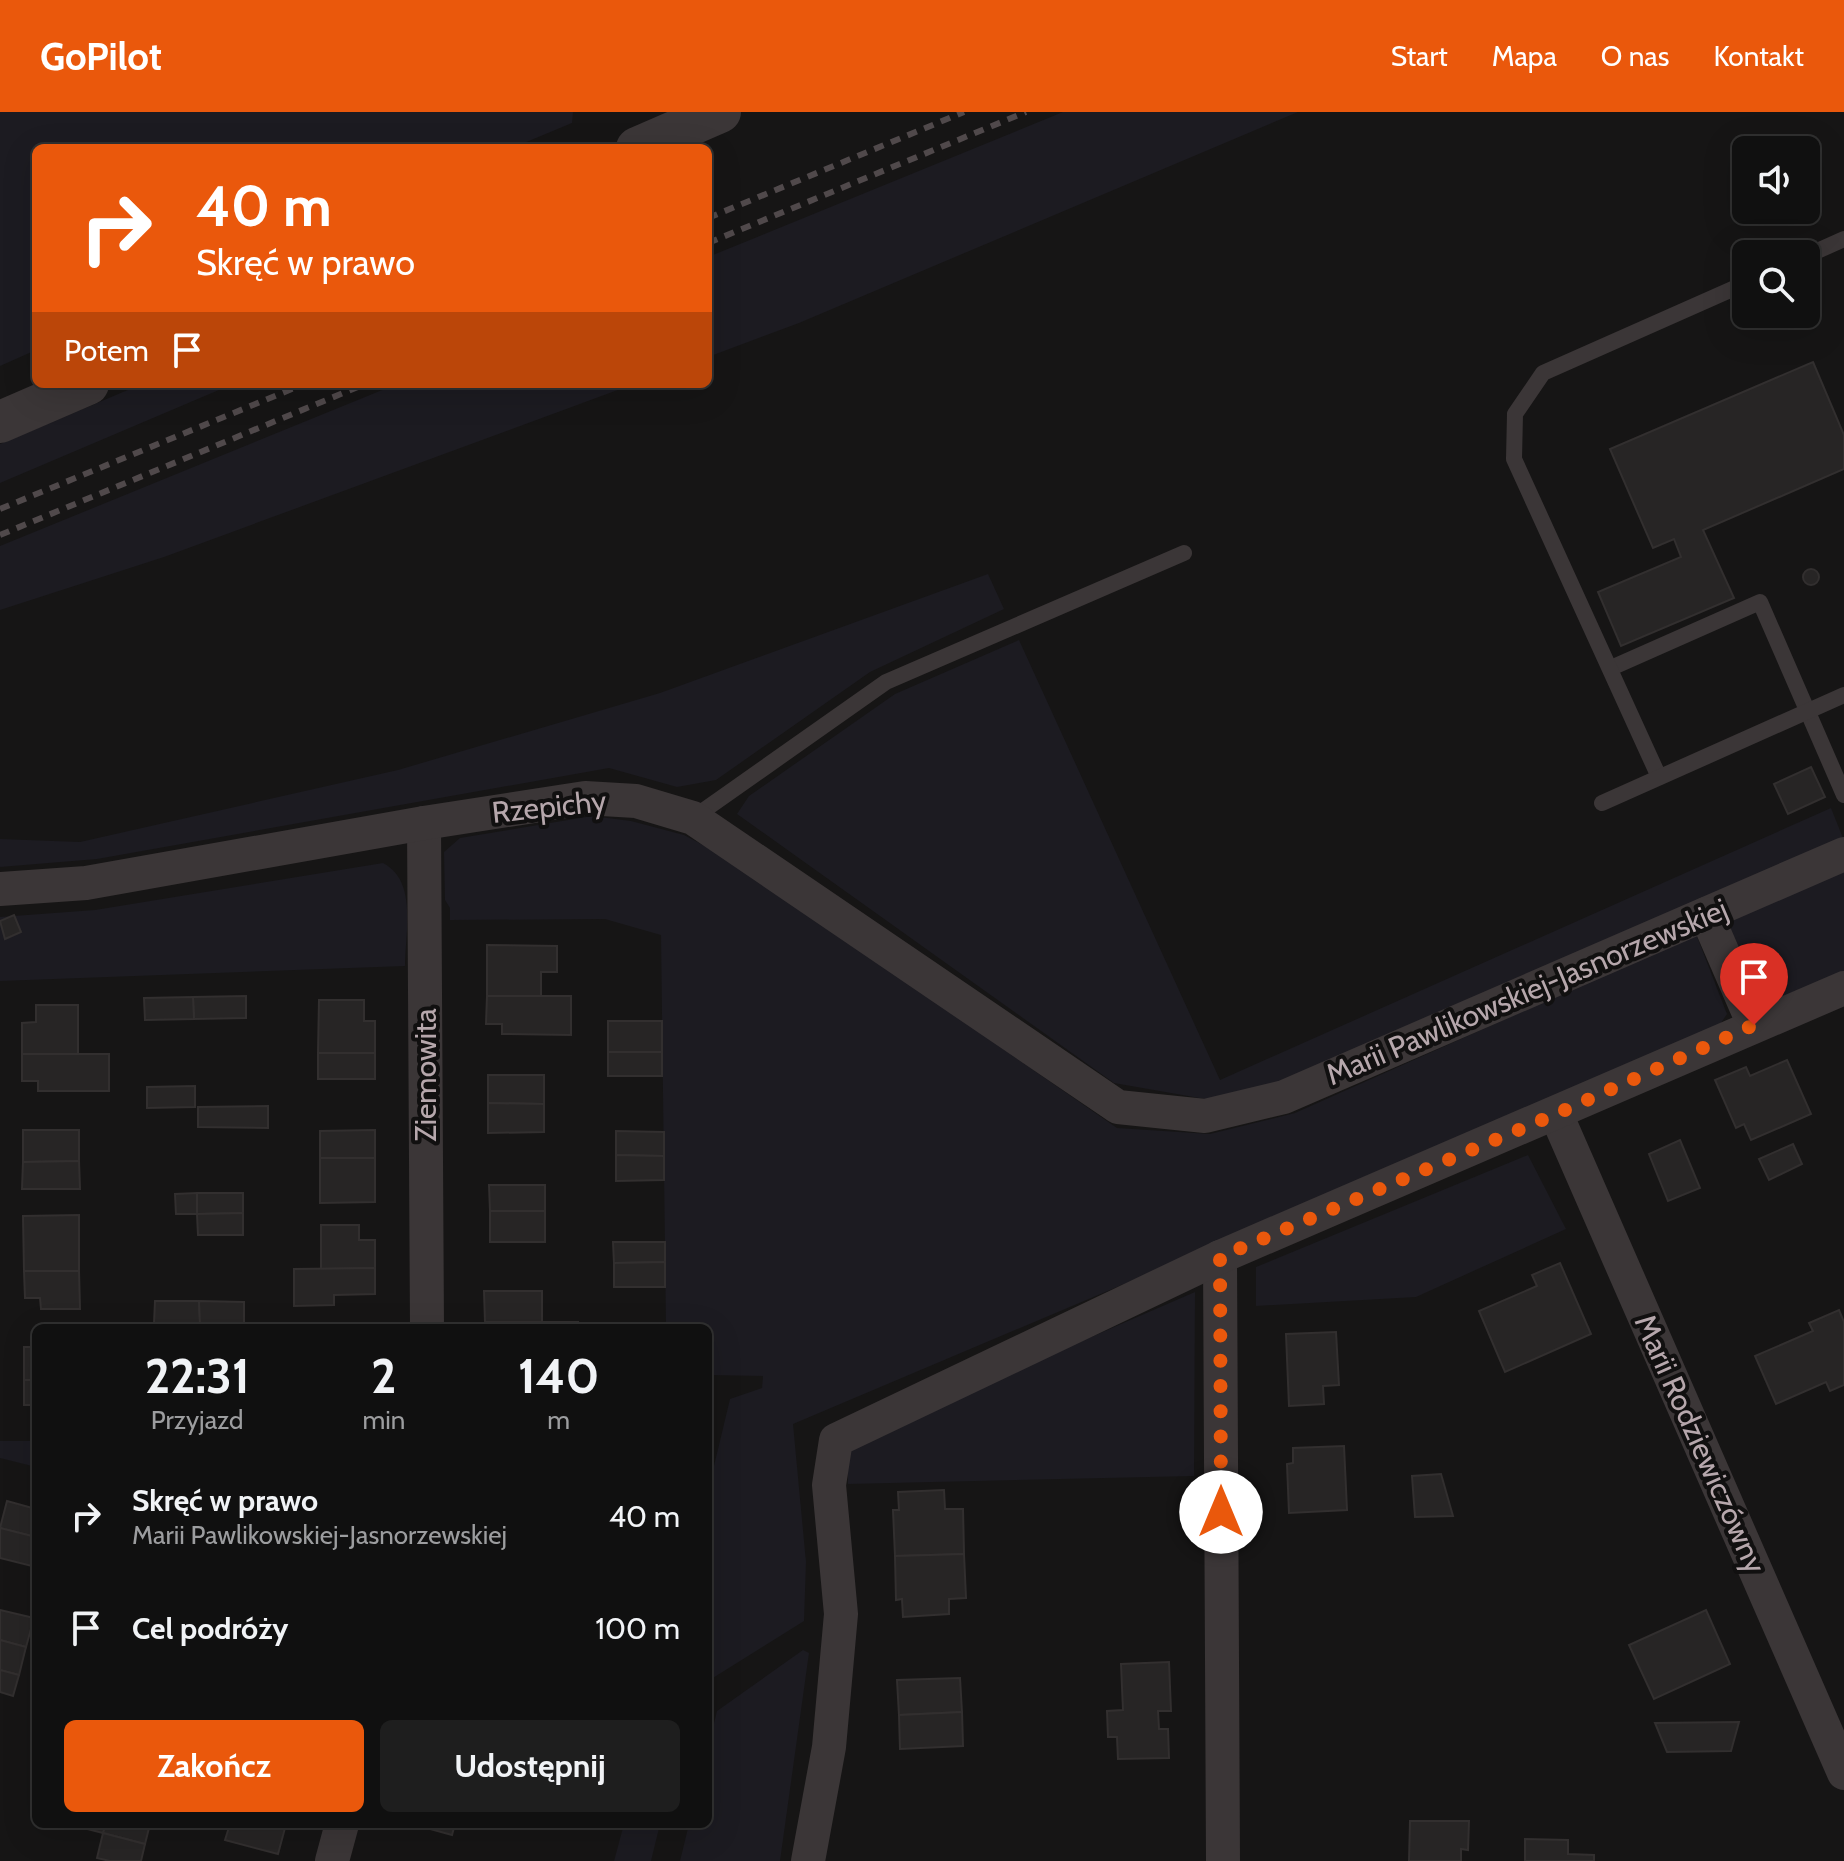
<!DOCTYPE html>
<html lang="pl">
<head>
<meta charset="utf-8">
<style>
	:root { --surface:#101010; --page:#1e1e1e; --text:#f1f3f6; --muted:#9c9d9f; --line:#303030; --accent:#ea580c }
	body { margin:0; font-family:Cabin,sans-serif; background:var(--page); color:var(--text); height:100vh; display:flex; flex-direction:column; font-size:30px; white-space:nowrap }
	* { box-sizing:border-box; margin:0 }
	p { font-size:26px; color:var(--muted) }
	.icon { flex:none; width:44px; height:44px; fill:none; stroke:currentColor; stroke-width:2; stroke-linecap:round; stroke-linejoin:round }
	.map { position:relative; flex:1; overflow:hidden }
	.sheet { position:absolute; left:32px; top:1212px; width:680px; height:504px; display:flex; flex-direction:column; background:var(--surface); border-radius:12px; box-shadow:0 8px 32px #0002,0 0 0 2px var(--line) }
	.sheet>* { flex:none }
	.top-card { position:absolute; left:32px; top:32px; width:680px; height:244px; border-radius:12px; box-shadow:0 8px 32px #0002,0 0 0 2px var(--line); background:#ea580c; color:#fff; overflow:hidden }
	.tools { position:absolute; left:1732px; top:24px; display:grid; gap:16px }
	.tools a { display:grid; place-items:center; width:88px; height:88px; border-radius:12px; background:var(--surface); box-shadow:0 8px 32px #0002,0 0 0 2px var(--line); font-size:40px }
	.pin { position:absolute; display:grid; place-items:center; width:68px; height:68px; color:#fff; margin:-82px -34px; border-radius:50% 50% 50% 0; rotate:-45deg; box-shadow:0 0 8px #0007 }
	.pin .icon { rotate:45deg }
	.me { position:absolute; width:88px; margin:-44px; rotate:0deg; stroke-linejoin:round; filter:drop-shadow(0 0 6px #0008) }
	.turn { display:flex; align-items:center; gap:28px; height:168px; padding:0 32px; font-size:36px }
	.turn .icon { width:104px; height:104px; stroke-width:2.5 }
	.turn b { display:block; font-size:56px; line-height:68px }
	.then { display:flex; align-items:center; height:76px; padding:0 32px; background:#0003; gap:16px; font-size:30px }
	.eta { display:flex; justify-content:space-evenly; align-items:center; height:136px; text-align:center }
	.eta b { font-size:48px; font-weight:700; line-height:56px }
	.primary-button { display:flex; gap:16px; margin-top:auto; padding:16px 32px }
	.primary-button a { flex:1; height:92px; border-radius:12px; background:var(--accent); color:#fff; font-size:32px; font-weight:700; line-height:92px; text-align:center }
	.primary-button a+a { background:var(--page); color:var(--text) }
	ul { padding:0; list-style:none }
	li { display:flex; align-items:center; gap:24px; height:112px; padding:0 32px }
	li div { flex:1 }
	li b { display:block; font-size:30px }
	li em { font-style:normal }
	header { display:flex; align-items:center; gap:48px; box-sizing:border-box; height:112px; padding:0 40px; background:var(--accent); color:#fff }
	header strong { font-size:38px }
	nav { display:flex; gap:44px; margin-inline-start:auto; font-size:28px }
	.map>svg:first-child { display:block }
	.green { fill:#1c1b21 }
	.building { fill:#272525; stroke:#322f2f; stroke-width:2 }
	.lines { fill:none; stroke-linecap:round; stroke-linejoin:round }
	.service { stroke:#3b3637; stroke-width:16 }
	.minor { stroke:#3b3637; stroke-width:34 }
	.tertiary { stroke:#3b3637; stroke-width:42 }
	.rail { stroke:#50494b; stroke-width:6; stroke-dasharray:10 8; stroke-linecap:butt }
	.route { stroke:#ea580c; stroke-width:14; stroke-dasharray:0 25.2 }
	.labels { text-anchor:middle; stroke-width:8; stroke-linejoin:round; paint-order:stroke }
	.street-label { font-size:30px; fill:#b6a7ac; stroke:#111010 }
</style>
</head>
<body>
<header>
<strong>GoPilot</strong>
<nav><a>Start</a><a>Mapa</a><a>O nas</a><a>Kontakt</a></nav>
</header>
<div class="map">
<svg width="1844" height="1749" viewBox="0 0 1844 1749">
	<rect width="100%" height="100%" fill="#161515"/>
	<g class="green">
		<path d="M 0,0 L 573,0 L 572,11 L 512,36 L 36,36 L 36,238 L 0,254 Z"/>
		<path d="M 1063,0 L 1298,0 L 799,211 L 708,245 L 708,145 Z"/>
		<path d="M 142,272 L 233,272 L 0,371 L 0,332 Z"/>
		<path d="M 397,272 L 634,272 L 164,445 L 0,498 L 0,434 Z"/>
		<path d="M 988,462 L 1004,497 L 870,560 L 716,668 L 677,675 L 609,656 L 97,747 L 0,755 L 0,727 L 80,730 L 398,658 L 660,581 Z"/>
		<path d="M 1019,528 L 1220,968 L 1831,696 L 1843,726 L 1290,967 L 1211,988 L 1114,971 L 737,702 L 749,684 L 895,582 Z"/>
		<path d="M 592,704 L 631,709 L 684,723 L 728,746 L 1117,1016 L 1210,1022 L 1295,1001 L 1696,822 L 1727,902 L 1713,923 L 793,1312 L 806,1450 L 804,1509 L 708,1569 L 708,1379 L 730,1287 L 762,1276 L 763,1264 L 708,1263 L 708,1216 L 666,1216 L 661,823 L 605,807 L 450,808 L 450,796 L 445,788 L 444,740 L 460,726 Z"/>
		<path d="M 383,751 C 418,769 405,821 405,854 L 0,869 L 0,805 L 95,798 Z"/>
		<path d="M 1844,757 L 1844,865 L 1777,893 L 1758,882 L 1726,807 Z"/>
		<path d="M 1528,1043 L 1566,1117 L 1416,1185 L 1256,1194 L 1256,1155 Z"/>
		<path d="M 1195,1180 L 1194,1364 L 848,1372 L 848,1330 Z"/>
		<path d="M 0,1329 L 36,1329 L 36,1355 L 0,1346 Z"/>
		<path d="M 803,1538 L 809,1541 L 780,1749 L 680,1749 L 689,1712 L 708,1712 L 708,1636 L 717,1599 Z"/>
		<path d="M 624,1712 L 660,1712 L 651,1749 L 614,1749 Z"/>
	</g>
	<g class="building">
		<path d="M 1813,250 L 1844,323 L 1844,357 L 1703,418 L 1734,486 L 1621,534 L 1598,480 L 1681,445 L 1674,427 L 1653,436 L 1610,337 Z"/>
		<circle cx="1811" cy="465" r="8"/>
		<path d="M 1811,655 L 1825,685 L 1788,702 L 1774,672 Z"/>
		<path d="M 14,803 L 21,820 L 5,827 L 0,809 Z"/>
		<path d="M 487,833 L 557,834 L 557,860 L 541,860 L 541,884 L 487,884 Z"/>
		<path d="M 246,884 L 246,906 L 194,907 L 193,885 Z"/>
		<path d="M 487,884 L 571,884 L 571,923 L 502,922 L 502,912 L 486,912 Z"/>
		<path d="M 193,885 L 194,907 L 145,908 L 144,886 Z"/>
		<path d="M 319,888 L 364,888 L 364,909 L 375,909 L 375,941 L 318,941 Z"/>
		<path d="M 36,893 L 78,893 L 78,942 L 22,942 L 22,911 L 36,910 Z"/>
		<rect x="608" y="909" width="54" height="31"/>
		<rect x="608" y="940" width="54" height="24"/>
		<rect x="318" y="941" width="57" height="26"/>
		<path d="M 22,942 L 109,942 L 109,979 L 38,979 L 38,969 L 22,969 Z"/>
		<path d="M 1787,948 L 1811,1002 L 1751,1028 L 1744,1012 L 1736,1016 L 1715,968 L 1746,955 L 1750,964 Z"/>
		<path d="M 488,963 L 544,963 L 544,992 L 488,991 Z"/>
		<path d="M 195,974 L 195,995 L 147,996 L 147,975 Z"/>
		<path d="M 488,991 L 544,992 L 544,1020 L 488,1021 Z"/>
		<path d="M 268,994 L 268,1016 L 198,1015 L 198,995 Z"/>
		<path d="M 23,1018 L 79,1018 L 79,1049 L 23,1050 Z"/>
		<path d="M 375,1018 L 375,1046 L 320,1046 L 320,1019 Z"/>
		<path d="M 616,1019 L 664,1020 L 664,1044 L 616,1043 Z"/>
		<path d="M 1680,1028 L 1700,1076 L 1668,1089 L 1649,1042 Z"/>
		<path d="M 1793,1032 L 1802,1052 L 1769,1068 L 1759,1047 Z"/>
		<path d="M 616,1043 L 664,1044 L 664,1068 L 616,1069 Z"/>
		<path d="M 320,1046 L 375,1046 L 375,1090 L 320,1091 Z"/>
		<path d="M 79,1049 L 80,1077 L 22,1077 L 23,1050 Z"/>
		<path d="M 489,1073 L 545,1073 L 545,1099 L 490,1099 Z"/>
		<path d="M 197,1081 L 243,1081 L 243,1101 L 197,1102 Z"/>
		<path d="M 197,1081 L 197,1102 L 176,1102 L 175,1082 Z"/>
		<rect x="490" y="1099" width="55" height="31"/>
		<path d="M 243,1101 L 243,1123 L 198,1123 L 197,1102 Z"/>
		<path d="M 79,1103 L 79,1159 L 24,1159 L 23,1104 Z"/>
		<path d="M 321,1113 L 359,1113 L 359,1128 L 375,1128 L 375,1156 L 321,1157 Z"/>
		<path d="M 613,1130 L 665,1130 L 665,1150 L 614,1151 Z"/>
		<path d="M 665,1150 L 665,1175 L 614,1175 L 614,1151 Z"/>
		<path d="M 1560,1151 L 1591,1222 L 1505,1260 L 1479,1199 L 1537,1174 L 1532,1163 Z"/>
		<path d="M 375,1156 L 375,1182 L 334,1183 L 334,1193 L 294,1194 L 294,1157 Z"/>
		<path d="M 24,1159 L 79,1159 L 80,1197 L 41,1197 L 40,1186 L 25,1186 Z"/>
		<path d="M 484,1179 L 542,1179 L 542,1210 L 485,1210 Z"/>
		<path d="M 155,1189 L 199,1189 L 200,1212 L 154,1212 Z"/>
		<path d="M 199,1189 L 244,1190 L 244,1212 L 200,1212 Z"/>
		<path d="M 1839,1198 L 1844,1210 L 1844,1273 L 1830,1279 L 1826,1270 L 1776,1292 L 1755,1244 L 1813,1219 L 1809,1211 Z"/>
		<path d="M 485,1210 L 578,1210 L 578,1216 L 484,1216 Z"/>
		<rect x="154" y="1212" width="46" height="4"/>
		<rect x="200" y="1212" width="44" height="4"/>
		<path d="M 1336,1220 L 1339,1273 L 1323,1274 L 1324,1292 L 1289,1294 L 1286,1222 Z"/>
		<rect x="24" y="1235" width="12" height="33"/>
		<rect x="24" y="1268" width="12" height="25"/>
		<path d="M 1344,1334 L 1347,1398 L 1289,1401 L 1287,1352 L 1293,1351 L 1293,1336 Z"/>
		<path d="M 1441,1362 L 1453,1404 L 1415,1405 L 1412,1364 Z"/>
		<path d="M 944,1378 L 945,1397 L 963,1397 L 964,1442 L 895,1444 L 893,1398 L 899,1398 L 898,1380 Z"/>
		<path d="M 7,1389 L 36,1397 L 36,1425 L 0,1416 Z"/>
		<path d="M 0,1416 L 36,1425 L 36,1455 L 0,1446 Z"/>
		<path d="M 964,1442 L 966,1486 L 949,1487 L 949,1502 L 903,1505 L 902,1487 L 896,1488 L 895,1444 Z"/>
		<path d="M 0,1498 L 34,1506 L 26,1535 L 0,1528 Z"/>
		<path d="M 1706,1498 L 1730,1552 L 1654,1587 L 1629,1533 Z"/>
		<path d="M 0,1528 L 26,1535 L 19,1563 L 0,1558 Z"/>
		<path d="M 1169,1550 L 1171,1599 L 1158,1599 L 1159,1617 L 1168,1617 L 1169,1646 L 1118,1647 L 1117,1625 L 1108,1625 L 1107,1599 L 1123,1598 L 1121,1552 Z"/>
		<path d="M 0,1558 L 19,1563 L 13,1584 L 0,1580 Z"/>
		<path d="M 960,1566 L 962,1600 L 899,1603 L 897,1568 Z"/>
		<path d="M 962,1600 L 963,1634 L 900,1637 L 899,1603 Z"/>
		<path d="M 1739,1610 L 1731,1639 L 1667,1640 L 1655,1611 Z"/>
		<path d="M 1410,1709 L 1469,1709 L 1468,1738 L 1461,1737 L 1461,1749 L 1409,1749 Z"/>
		<path d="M 68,1712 L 106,1712 L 103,1721 Z"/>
		<path d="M 106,1712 L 150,1712 L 145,1732 L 103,1721 Z"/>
		<path d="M 230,1712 L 269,1712 L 285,1716 L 278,1742 L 225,1728 Z"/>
		<path d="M 412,1712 L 455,1712 L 452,1723 Z"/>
		<path d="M 103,1721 L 145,1732 L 141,1749 L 110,1749 L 97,1746 Z"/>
		<path d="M 1525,1727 L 1568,1728 L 1568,1742 L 1594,1743 L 1594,1749 L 1525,1749 Z"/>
	</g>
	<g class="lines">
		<g class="service">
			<path d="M 1806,144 L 1844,127"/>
			<path d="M 1611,556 L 1760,490 L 1844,683"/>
			<path d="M 1659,665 L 1514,347 L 1515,302 L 1543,261 L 1746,171"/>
			<path d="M 1602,691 L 1844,583"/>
			<path d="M 693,706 L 886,570 L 1184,441"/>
		</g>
		<g class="minor">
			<path d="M 424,711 L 427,1216"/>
			<path d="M 0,777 L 86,771 L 424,711 L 585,686 L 636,689 L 693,706 L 1118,995 L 1205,1004 L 1284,985 L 1844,742"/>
			<path d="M 1706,802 L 1754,913"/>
			<path d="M 1556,1002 L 1844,1661"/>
			<path d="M 1220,1145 L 1223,1749"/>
			<path d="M 332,1749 L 342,1712"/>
			<path d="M 808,1749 L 829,1635 L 841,1502 L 829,1373 L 836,1328 L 1220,1145 L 1844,876"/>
		</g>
		<g class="tertiary">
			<path d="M 637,36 L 720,0"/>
			<path d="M 0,310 L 88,272"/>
		</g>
		<g class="rail">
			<path d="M 708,106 L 964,0"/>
			<path d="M 708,131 L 1026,0"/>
			<path d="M 0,397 L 304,272"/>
			<path d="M 0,423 L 365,272"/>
		</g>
	</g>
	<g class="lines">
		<path class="route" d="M 1221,1400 L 1220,1145 L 1556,1002 L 1754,913"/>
	</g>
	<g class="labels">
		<g class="street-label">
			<text transform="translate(549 695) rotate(-6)" y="10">Rzepichy</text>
			<text transform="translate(1527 880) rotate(-23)" y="10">Marii Pawlikowskiej-Jasnorzewskiej</text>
			<text transform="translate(426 963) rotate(-90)" y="10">Ziemowita</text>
			<text transform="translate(1700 1332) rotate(66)" y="10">Marii Rodziewiczówny</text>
		</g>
	</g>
</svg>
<div class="tools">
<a><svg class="icon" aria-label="sound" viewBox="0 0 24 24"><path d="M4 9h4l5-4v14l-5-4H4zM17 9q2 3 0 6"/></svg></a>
<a><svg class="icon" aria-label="search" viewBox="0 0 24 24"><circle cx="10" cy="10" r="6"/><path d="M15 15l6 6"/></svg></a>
</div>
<div class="pin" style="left:1754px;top:913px;background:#d93025"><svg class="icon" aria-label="arrive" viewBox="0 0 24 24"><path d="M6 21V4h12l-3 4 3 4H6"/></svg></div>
<svg class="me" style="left:1221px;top:1400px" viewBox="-20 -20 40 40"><circle r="19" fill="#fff"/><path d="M0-13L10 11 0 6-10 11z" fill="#ea580c"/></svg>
<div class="top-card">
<div class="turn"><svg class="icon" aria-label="right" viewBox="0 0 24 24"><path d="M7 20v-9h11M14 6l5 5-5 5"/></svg><div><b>40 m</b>Skręć w prawo</div></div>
<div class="then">Potem<svg class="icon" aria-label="arrive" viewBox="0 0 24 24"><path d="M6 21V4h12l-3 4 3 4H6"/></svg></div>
</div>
<section class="sheet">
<div class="eta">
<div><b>22:31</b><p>Przyjazd</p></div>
<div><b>2</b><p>min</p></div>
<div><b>140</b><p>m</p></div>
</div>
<ul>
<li><svg class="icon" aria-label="right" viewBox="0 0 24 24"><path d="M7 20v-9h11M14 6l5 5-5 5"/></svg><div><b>Skręć w prawo</b><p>Marii Pawlikowskiej-Jasnorzewskiej</p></div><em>40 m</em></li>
<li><svg class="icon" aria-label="arrive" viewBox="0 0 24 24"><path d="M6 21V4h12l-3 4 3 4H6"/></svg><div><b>Cel podróży</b></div><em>100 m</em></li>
</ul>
<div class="primary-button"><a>Zakończ</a><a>Udostępnij</a></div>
</section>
</div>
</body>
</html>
